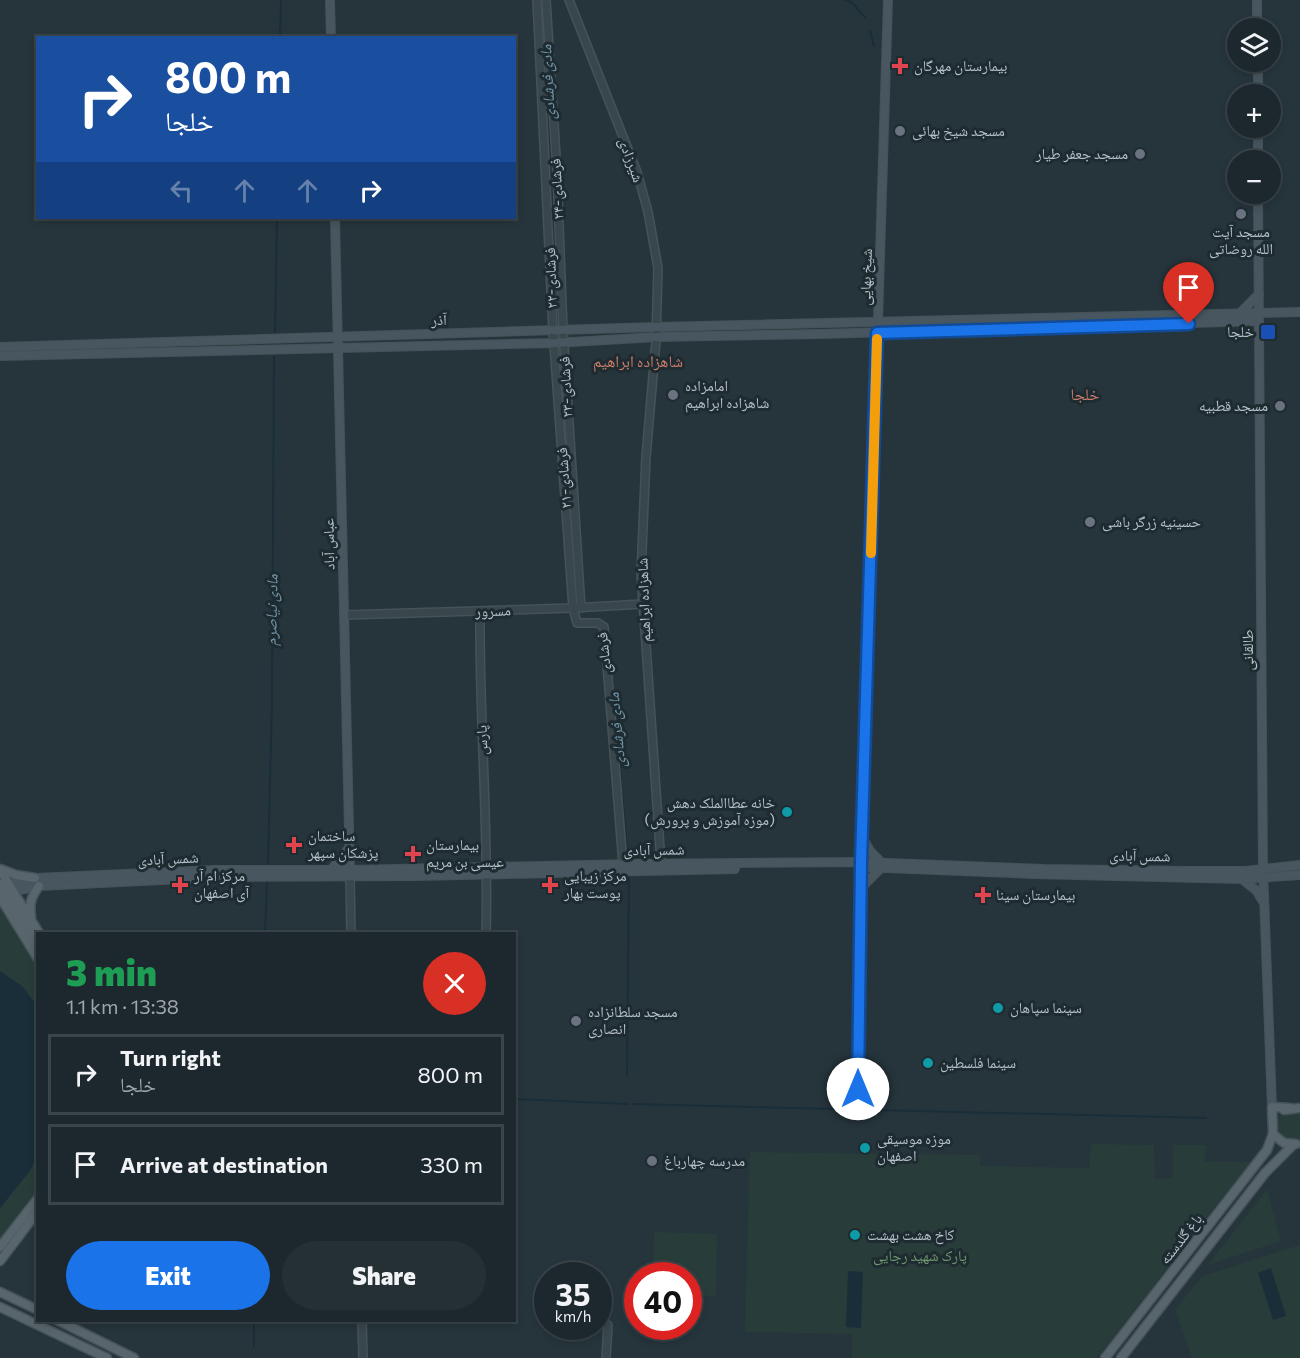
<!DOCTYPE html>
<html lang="en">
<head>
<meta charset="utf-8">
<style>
	:root { --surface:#1c282d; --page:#253035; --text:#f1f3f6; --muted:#a0a6aa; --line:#3a4449; --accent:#1a73e8 }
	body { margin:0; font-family:Commissioner,"Noto Naskh Arabic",sans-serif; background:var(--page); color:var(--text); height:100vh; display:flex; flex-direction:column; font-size:22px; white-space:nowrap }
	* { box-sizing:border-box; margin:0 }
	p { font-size:20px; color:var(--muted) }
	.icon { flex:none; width:33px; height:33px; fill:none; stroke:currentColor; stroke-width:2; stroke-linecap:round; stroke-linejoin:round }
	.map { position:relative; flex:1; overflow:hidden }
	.details { position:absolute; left:36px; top:932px; width:480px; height:390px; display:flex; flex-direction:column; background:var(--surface); border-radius:0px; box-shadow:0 3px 9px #0003,0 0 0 2px var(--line) }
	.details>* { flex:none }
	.top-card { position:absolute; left:36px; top:36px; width:480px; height:183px; border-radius:0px; box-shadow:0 3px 9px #0003,0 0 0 2px var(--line); background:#1a4fa0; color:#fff; overflow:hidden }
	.tools { position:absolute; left:1227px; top:18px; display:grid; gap:12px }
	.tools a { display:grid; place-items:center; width:54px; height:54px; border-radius:50%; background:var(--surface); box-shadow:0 3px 9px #0003,0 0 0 2px var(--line); font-size:30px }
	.speed { position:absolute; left:534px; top:1262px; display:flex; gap:12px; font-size:30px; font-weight:700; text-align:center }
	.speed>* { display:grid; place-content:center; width:78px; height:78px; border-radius:50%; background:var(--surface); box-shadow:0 3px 9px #0003,0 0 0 2px var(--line); line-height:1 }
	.speed small { font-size:15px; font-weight:400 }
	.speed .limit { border:9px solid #d22; background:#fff; color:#111 }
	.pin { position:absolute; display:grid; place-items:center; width:51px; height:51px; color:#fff; margin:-62px -26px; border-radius:50% 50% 50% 0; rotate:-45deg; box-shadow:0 0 6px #0007 }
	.pin .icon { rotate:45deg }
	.me { position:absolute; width:66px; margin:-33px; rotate:0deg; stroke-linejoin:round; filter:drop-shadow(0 0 4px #0008) }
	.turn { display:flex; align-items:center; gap:21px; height:126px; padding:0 30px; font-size:27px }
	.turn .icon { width:78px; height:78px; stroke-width:2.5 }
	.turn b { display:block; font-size:42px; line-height:51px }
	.lanes { display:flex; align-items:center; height:57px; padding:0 30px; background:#0003; justify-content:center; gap:30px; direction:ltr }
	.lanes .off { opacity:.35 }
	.round { display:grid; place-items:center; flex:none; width:63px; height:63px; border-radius:32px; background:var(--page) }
	.overview { display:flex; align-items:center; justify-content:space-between; height:102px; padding:0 30px }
	h1 { font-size:36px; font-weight:800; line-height:45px; color:#1e9e55 }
	.button { display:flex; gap:12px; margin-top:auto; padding:12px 30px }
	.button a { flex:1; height:69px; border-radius:36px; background:var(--accent); color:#fff; font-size:24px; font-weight:800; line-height:69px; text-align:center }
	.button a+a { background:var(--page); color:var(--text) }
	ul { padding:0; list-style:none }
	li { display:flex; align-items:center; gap:18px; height:81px; margin:0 12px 9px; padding:0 18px; border:3px solid var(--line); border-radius:0px }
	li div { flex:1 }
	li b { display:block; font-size:22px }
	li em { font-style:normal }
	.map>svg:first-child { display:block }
	.green { fill:#283d3a }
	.water { fill:#192e39 }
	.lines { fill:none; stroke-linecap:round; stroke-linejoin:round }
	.stream { stroke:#192e39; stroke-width:2 }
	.tertiary-casing { stroke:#455258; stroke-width:10 }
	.secondary-casing { stroke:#455258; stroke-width:10 }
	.primary-casing { stroke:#455258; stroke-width:11 }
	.tertiary { stroke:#39464c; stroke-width:7 }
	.secondary { stroke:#48565f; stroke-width:8 }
	.primary { stroke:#58656c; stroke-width:8 }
	.route-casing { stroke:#114b97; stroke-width:15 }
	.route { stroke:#1a73e8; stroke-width:10 }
	.slow { stroke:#f59e0b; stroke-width:10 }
	.health-dot { fill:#e0444e; stroke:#1e2b31; stroke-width:2 }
	.worship-dot { fill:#6b7280; stroke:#1e2b31; stroke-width:2 }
	.transit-dot { fill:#1a4fb4; stroke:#1e2b31; stroke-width:2 }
	.culture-dot { fill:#0f9aa8; stroke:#1e2b31; stroke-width:2 }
	.labels { text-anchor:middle; stroke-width:6; stroke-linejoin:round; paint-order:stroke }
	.poi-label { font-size:15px; fill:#b5c1c7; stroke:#1e2b31; text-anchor:start }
	.street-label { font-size:15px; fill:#b5c1c7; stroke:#1e2b31 }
	.park-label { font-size:15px; fill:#6f976e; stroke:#1e2b31 }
	.water-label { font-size:16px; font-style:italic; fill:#7193a4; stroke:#1e2b31 }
	.neighbourhood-label { font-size:16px; fill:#cd7e6b; stroke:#1e2b31 }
</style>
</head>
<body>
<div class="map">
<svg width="1300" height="1358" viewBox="0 0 1300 1358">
	<rect width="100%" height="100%" fill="#26353c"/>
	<g class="green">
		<path d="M 0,904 L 37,964 L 37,1006 L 23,987 L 0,971 Z"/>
		<path d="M 1300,1112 L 1300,1139 L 1285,1138 C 1278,1132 1273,1117 1285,1113 C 1289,1111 1296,1112 1300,1112 Z"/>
		<path d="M 1091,1144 L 1154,1145 L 1155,1179 L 1173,1178 L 1173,1145 L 1205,1145 L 1205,1162 L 1250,1162 L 1097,1358 L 852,1358 L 852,1334 L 745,1332 L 750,1152 L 980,1155 L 980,1166 L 1089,1168 Z"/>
		<path d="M 37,1155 L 37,1193 L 0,1244 L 0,1208 L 29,1172 Z"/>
		<path d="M 1267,1189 L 1281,1241 L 1208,1265 Z"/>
		<path d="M 654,1232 L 717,1234 L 716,1297 L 689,1295 L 688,1275 L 653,1275 Z"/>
		<path d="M 1300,1245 L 1300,1358 L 1192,1358 L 1175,1309 L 1203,1276 Z"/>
	</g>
	<g class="water">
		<path d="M 0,971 L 23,987 L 37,1006 L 38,1155 L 29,1172 L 0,1208 Z"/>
		<path d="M 1271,1268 L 1286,1316 L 1273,1320 L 1258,1273 Z"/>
		<path d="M 848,1271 L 863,1272 L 861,1328 L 846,1327 Z"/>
	</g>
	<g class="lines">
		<g class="stream">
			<path d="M 542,0 L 552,164"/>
			<path d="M 845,0 L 851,2 L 866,18"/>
			<path d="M 870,31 L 874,46"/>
			<path d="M 280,38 L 281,0"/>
			<path d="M 553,183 L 558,325"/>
			<path d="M 275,334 L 277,218"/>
			<path d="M 560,353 L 573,533"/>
			<path d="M 609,643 L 628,861"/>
			<path d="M 268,863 L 272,701 L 274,357"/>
			<path d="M 265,933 L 267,881"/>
			<path d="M 627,1075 L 629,874"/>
			<path d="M 514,1099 L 628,1104"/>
			<path d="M 633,1104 L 1206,1118"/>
			<path d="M 254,1346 L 254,1320"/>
		</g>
		<defs>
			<g id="tertiary">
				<path d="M 537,0 L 553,331 L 573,608 L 577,623 L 598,623 L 604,627 L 623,864"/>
				<path d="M 546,0 L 557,172 L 563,331 L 581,608"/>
				<path d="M 569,0 L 637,172 L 648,212 L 658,268 L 656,341 L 646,457 L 641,573 L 661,863"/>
				<path d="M 480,611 C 479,719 489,826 486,933"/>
				<path d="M 344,615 L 573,608 L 642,604"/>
				<path d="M 350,877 L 351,933"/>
				<path d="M 858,1094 L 861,867"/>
				<path d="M 362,1320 L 363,1358"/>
				<path d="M 606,1358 L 608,1325"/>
			</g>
			<g id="secondary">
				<path d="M 330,0 L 331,38"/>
				<path d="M 1257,0 L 1257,28"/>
				<path d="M 1258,62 L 1258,94"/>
				<path d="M 1258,128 L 1258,160"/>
				<path d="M 1258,194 L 1263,869 L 1272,1107"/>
				<path d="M 335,218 L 350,873"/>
				<path d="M 1239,314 L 1259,294"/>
				<path d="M 0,347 L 657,327 L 1300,312"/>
				<path d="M 0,356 L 554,343 L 657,337 L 820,334 L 1259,321"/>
				<path d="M 862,837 L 870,851 L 881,862"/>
				<path d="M 861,865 L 888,0"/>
				<path d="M 861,867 L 1034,874 L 1242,879 L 1300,875"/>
				<path d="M 331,870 L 349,848"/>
				<path d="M 1242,879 L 1257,891 L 1262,900"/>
				<path d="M 3,886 L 35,878 L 216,870 L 350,870 L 633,864 L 861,862 L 1044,869 L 1185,871 L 1245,871 L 1300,865"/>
				<path d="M 861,888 L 881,868"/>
				<path d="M 10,892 L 39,886 L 224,877 L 415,876 L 735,869"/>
			</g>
			<g id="primary">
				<path d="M 0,869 L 16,875 L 35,878"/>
				<path d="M 0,870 L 39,933"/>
				<path d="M 0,884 L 38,946"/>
				<path d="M 0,897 L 38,959"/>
				<path d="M 31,917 C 29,904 31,897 39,886"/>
				<path d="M 1284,1110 L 1300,1108"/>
				<path d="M 1273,1134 L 1284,1143 L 1296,1144"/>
				<path d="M 0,1247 L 38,1198"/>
				<path d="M 0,1261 L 38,1211"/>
				<path d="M 0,1292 L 38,1310"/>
				<path d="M 0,1307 L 107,1358"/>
				<path d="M 57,1320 L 134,1358"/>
				<path d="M 1105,1358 L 1267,1150 L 1273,1134 L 1272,1107 L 1290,1108"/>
				<path d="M 1121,1358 L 1265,1173 L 1294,1144"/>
			</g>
		</defs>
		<use href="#tertiary" class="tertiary-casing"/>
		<use href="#secondary" class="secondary-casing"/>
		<use href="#primary" class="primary-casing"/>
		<use href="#tertiary" class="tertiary"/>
		<use href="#secondary" class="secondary"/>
		<use href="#primary" class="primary"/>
	</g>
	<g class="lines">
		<defs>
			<path id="route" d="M 858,1089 L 861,862 L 877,333 L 1189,324"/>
		</defs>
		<use href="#route" class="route-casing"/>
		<use href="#route" class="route"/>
		<path class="slow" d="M 871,553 L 877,339"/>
	</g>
	<g class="health-dot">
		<path d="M897 57h6v6h6v6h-6v6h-6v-6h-6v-6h6z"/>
		<path d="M291 836h6v6h6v6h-6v6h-6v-6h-6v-6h6z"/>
		<path d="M410 845h6v6h6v6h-6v6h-6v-6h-6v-6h6z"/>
		<path d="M177 876h6v6h6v6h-6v6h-6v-6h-6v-6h6z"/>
		<path d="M547 876h6v6h6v6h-6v6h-6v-6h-6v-6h6z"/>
		<path d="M980 886h6v6h6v6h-6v6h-6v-6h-6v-6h6z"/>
	</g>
	<g class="worship-dot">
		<circle cx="900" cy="131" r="6"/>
		<circle cx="1140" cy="154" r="6"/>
		<circle cx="1241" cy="214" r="6"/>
		<circle cx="673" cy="395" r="6"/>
		<circle cx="1280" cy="406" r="6"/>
		<circle cx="1090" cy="522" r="6"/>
		<circle cx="576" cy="1021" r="6"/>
		<circle cx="652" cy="1161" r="6"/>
	</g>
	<rect class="transit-dot" x="1260" y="324" width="16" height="16" rx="3"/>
	<g class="culture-dot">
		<circle cx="787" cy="812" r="6"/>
		<circle cx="998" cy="1008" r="6"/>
		<circle cx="928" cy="1063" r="6"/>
		<circle cx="865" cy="1148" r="6"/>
		<circle cx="855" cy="1235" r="6"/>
	</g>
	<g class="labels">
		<g class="poi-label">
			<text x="914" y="71">بیمارستان مهرگان</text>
			<text x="912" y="136">مسجد شیخ بهائی</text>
			<text x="1128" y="159" text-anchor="end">مسجد جعفر طیار</text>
			<text x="1241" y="237" text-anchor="middle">مسجد آیت<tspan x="1241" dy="17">الله روضاتی</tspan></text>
			<text x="1254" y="337" text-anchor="end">خلجا</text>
			<text x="685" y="391">امامزاده<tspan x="685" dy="17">شاهزاده ابراهیم</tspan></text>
			<text x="1268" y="411" text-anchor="end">مسجد قطبیه</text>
			<text x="1102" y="527">حسینیه زرگر باشی</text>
			<text x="775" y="808" text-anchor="end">خانه عطاالملک دهش<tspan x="775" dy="17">(موزه آموزش و پرورش)</tspan></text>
			<text x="308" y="841">ساختمان<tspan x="308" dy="17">پزشکان سپهر</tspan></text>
			<text x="426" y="850">بیمارستان<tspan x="426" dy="17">عیسی بن مریم</tspan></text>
			<text x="194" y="881">مرکز ام آر<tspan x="194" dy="17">آی اصفهان</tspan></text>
			<text x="564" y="881">مرکز زیبایی<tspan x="564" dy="17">پوست بهار</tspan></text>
			<text x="996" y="900">بیمارستان سینا</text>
			<text x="1010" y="1013">سینما سپاهان</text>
			<text x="588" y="1017">مسجد سلطانزاده<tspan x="588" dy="17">انصاری</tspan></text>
			<text x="940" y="1068">سینما فلسطین</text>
			<text x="877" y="1144">موزه موسیقی<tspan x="877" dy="17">اصفهان</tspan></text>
			<text x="664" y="1166">مدرسه چهارباغ</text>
			<text x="867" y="1240">کاخ هشت بهشت</text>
		</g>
		<g class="street-label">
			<text transform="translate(631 160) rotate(70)" y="5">شیرزادی</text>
			<text transform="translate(557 189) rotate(-93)" y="5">۲۴-فرشادی</text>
			<text transform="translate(866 277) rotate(-88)" y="5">شیخ بهایی</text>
			<text transform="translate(551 278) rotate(-92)" y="5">۲۲-فرشادی</text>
			<text transform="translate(439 320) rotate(-1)" y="5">آذر</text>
			<text transform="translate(566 387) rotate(-93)" y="5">۲۳-فرشادی</text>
			<text transform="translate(564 478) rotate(-94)" y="5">۲۱-فرشادی</text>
			<text transform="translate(329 544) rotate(-91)" y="5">عباس آباد</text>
			<text transform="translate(644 600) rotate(-92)" y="5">شاهزاده ابراهیم</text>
			<text transform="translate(493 611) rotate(-2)" y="5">مسرور</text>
			<text transform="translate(1248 650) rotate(-90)" y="5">طالقانی</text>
			<text transform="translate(604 653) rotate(-96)" y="5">فرشادی</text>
			<text transform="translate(482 740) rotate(-92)" y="5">پارس</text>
			<text transform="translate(654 850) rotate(-1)" y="5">شمس آبادی</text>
			<text transform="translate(1140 856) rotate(1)" y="5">شمس آبادی</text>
			<text transform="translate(168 859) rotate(-3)" y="5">شمس آبادی</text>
			<text transform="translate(1181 1239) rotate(-52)" y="5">باغ گلدسته</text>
		</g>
		<g class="park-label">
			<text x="920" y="1261">پارک شهید رجایی</text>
		</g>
		<g class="water-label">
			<text transform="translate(547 82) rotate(-93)" y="6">مادی فرشادی</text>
			<text transform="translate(271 610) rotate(-89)" y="6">مادی نیاصرم</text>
			<text transform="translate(616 730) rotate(-95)" y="6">مادی فرشادی</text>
		</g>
		<g class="neighbourhood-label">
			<text x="638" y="367">شاهزاده ابراهیم</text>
			<text x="1085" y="400">خلجا</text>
		</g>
	</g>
</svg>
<div class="tools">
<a><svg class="icon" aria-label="layers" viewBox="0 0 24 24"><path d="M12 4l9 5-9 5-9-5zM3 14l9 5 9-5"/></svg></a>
<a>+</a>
<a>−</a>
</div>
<div class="speed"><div>35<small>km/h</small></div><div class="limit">40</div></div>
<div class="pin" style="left:1189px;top:324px;background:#d93025"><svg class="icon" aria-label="arrive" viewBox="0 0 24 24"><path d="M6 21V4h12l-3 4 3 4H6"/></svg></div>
<svg class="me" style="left:858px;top:1089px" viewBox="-20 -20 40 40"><circle r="19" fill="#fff"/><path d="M0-13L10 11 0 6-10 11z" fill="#1a73e8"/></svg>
<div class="top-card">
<div class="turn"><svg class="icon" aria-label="right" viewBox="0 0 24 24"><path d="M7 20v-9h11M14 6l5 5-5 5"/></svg><div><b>800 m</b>خلجا</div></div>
<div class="lanes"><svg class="icon off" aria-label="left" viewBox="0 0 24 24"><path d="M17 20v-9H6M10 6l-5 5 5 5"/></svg><svg class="icon off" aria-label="ahead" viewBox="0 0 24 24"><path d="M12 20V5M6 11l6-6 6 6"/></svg><svg class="icon off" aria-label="ahead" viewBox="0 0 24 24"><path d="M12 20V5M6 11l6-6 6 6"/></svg><svg class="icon" aria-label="right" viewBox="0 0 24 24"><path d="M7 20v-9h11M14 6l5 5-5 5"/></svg></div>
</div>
<section class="details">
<div class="overview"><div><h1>3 min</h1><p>1.1 km · 13:38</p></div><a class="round" style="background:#d93025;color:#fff"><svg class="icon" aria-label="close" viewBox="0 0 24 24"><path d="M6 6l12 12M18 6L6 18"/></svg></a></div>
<ul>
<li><svg class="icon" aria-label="right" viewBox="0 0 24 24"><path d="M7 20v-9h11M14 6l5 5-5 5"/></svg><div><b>Turn right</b><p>خلجا</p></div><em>800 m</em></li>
<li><svg class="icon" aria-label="arrive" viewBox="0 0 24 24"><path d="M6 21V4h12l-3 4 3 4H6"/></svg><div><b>Arrive at destination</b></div><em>330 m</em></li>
</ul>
<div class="button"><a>Exit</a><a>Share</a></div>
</section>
</div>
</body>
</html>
